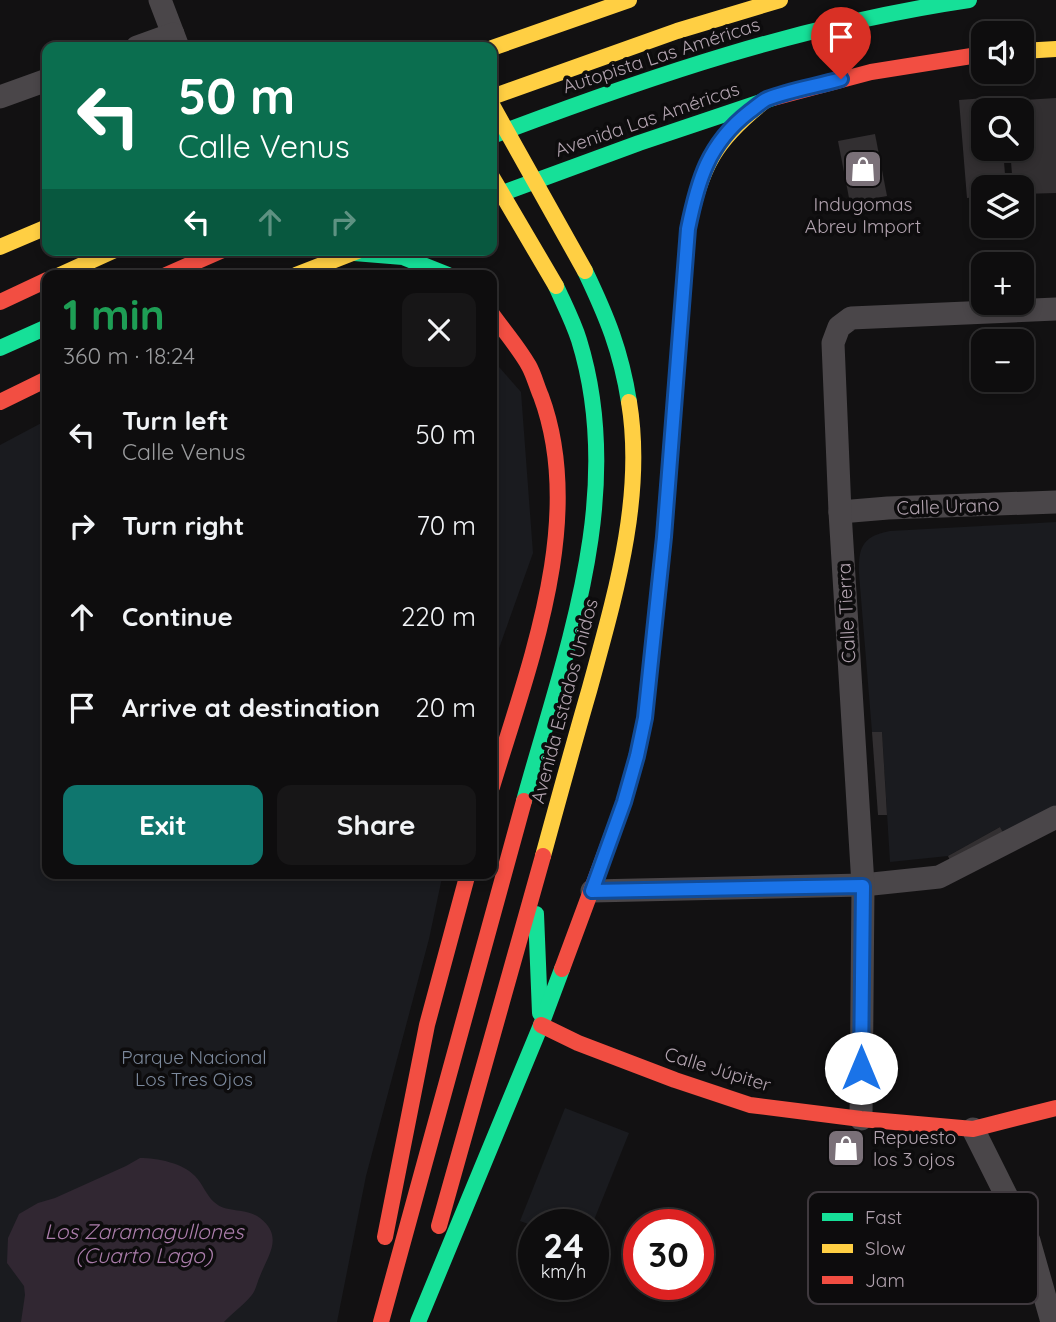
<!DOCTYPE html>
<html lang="en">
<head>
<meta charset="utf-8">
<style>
	:root { --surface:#0e0d0e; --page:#171617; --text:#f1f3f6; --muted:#9b9c9e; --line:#2e2d2e; --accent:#0f766e }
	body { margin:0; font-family:Quicksand,sans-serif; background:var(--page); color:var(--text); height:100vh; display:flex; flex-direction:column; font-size:26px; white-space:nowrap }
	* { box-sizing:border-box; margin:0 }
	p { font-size:23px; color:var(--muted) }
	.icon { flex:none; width:38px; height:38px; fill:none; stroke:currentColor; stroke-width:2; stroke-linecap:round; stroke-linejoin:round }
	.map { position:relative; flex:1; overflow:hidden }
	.details { position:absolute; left:42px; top:270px; width:455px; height:609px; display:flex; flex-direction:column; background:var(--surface); border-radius:14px; box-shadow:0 4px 10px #0003,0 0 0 2px var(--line) }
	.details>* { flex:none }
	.banner { position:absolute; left:42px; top:42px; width:455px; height:214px; border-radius:14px; box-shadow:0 4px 10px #0003,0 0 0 2px var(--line); background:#0b6e4f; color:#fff; overflow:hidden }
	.fabs { position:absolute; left:971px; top:21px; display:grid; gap:14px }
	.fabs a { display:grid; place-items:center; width:63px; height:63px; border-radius:14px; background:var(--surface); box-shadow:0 4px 10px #0003,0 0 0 2px var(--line); font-size:35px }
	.speed { position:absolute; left:518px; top:1209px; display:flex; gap:14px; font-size:35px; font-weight:700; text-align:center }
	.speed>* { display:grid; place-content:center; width:91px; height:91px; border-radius:50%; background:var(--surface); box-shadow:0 4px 10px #0003,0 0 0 2px var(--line); line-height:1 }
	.speed small { font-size:18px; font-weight:400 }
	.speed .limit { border:10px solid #d22; background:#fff; color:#111 }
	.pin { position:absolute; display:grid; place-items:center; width:60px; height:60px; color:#fff; margin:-72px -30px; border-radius:50% 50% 50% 0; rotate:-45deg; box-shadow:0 0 7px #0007 }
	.pin .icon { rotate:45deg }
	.me { position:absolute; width:77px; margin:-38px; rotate:0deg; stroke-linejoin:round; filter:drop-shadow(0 0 5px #0008) }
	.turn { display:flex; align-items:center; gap:24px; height:147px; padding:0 21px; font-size:32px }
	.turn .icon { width:91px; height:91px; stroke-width:2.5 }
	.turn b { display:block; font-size:49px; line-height:60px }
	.lanes { display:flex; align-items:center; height:66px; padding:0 21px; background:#0003; justify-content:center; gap:35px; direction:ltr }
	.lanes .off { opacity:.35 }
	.round { display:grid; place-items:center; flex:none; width:74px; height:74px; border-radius:14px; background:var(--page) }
	.summary { display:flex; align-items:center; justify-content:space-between; height:119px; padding:0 21px }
	h1 { font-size:42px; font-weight:700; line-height:52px; color:#1e9e55 }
	.cta { display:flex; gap:14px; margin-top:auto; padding:14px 21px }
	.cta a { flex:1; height:80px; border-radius:14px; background:var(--accent); color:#fff; font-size:28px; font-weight:700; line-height:80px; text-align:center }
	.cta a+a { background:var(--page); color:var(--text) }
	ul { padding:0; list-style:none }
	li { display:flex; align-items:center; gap:21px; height:91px; padding:0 21px }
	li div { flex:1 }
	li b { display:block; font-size:26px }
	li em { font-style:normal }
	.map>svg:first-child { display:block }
	.green { fill:#1a1b1f }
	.water { fill:#312732 }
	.building { fill:#322f31 }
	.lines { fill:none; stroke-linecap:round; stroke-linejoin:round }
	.street { stroke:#4a4649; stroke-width:23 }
	.fast { stroke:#16e098; stroke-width:16 }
	.slow { stroke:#ffcf43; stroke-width:16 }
	.jam { stroke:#f24e42; stroke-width:16 }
	.slow-bridge { stroke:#ffcf43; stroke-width:16 }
	.route-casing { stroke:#114b97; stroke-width:18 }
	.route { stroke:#1a73e8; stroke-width:12 }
	.labels { text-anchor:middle; stroke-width:7; stroke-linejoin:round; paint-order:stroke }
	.street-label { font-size:19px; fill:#b2a3af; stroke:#0d0c0d }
	.poi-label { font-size:19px; fill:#b2a3af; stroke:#0d0c0d }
	.park-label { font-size:19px; fill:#7c899c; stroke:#0d0c0d }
	.water-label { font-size:21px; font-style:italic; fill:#ab7dab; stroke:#0d0c0d }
	.key { fill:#0d0c0d; stroke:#3f393e; stroke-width:2 }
	.key-label { font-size:19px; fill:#b2a3af }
</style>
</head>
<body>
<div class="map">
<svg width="1056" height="1322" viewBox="0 0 1056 1322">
	<rect width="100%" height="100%" fill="#121112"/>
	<g class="green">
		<path d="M 492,359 L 521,392 L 533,553 L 492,668 Z"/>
		<path d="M 47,420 L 47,873 L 443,873 L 429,939 L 366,1176 L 337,1322 L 0,1322 L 0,445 Z"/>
		<path d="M 1056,522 L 1056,805 L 1004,834 L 1000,827 L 948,856 L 890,862 L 882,732 L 872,732 L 859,574 C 858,547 863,536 890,531 Z"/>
		<path d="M 565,1108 L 629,1133 L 592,1225 L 534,1226 L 520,1221 Z"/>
	</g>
	<path class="water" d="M 140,1158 C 157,1158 183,1163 195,1176 C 203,1184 206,1195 214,1202 C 227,1214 246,1207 260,1218 C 284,1237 268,1255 260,1276 C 257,1282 256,1291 251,1296 C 244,1305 232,1313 224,1322 L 21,1322 L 25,1295 L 24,1286 L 7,1263 L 8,1238 L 19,1214 L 38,1203 L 55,1198 L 126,1166 Z"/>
	<g class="building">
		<path d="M 999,97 L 1000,110 L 984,110 L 984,149 L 1003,149 L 1006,187 L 984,187 L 984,196 L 967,198 L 959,100 Z"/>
		<path d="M 1056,98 L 1056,193 L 1022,194 L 1022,187 L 1013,187 L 1010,149 L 1022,149 L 1022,110 L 1007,110 L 1006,101 Z"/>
		<path d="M 875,134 L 887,196 L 850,203 L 838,141 Z"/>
		<path d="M 872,732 L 882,732 L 887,815 L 878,815 Z"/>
		<path d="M 1000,827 L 1004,834 L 951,863 L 948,856 Z"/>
	</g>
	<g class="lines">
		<g class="street">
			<path d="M 160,0 L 178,47"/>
			<path d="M 137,47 L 173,34"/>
			<path d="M 0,97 L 47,80"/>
			<path d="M 840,512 L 888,508 L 1056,502"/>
			<path d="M 592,891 L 863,885 L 939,877 L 1056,817"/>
			<path d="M 861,1119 L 863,885 L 840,512 L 833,343 L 839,327 L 851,318 L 1056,309"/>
			<path d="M 973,1129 L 1029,1241 L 1052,1322"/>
		</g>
		<g class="fast">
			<path d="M 492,136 C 651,76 800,25 969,0"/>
			<path d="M 492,197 L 639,143 L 773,98"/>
			<path d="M 354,253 L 403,257 L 448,275"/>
			<path d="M 585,271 C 607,317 621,351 629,402"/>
			<path d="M 0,348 L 47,327"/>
			<path d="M 524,801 C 565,652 627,495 579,340 C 573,321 564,304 556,286"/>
			<path d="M 536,914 L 540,1013"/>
			<path d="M 418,1322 L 541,1025 L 562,969"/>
		</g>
		<g class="slow">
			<path d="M 492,48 L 629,0"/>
			<path d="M 1022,51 L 1056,49"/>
			<path d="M 492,97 L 677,31 L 780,0"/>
			<path d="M 0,247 L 47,227"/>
			<path d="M 60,275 L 115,250"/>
			<path d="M 296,275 L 360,250"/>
			<path d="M 664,534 L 688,229 C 702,165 714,141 766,100"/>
			<path d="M 543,856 C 558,801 573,746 589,691 C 614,599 645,498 629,402"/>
		</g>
		<g class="jam">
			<path d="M 773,98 L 871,72 L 984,54"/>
			<path d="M 166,275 L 223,250"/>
			<path d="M 0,302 L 47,280"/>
			<path d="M 492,314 C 504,331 519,348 529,366 C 534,375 537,387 541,396 C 587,520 528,667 492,787"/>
			<path d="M 0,402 L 47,379"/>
			<path d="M 562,969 L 624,802 L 637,756 L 645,718 L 664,534"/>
			<path d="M 541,1025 L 578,1043 L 675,1080 L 750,1105 L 861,1119 L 973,1129 L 1056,1108"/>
			<path d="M 439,1226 L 543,856"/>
			<path d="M 385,1237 L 427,1025 L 468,873"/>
			<path d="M 381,1322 L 524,801"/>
		</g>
		<g class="slow-bridge">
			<path d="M 492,105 L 585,271"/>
			<path d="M 492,177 L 556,286"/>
		</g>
	</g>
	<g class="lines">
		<defs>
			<path id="route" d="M 841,79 C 817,86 790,90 767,99 C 761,102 755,108 749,112 C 708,144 698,180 688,229 L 664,537 L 645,718 L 637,756 L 624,802 L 592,891 L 863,886 L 861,1068"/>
		</defs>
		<use href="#route" class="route-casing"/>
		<use href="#route" class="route"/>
	</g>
	<defs>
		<symbol id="shop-square" viewBox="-11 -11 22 22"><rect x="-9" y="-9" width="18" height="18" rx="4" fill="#7a7078" stroke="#0d0c0d"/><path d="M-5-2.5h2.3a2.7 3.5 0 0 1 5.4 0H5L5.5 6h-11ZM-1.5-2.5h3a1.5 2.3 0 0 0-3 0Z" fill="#fff"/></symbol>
	</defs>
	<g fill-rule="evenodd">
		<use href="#shop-square" x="841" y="147" width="44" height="44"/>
		<use href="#shop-square" x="824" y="1126" width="44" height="44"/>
	</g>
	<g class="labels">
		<g class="street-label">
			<text transform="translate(661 55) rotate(-18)" y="7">Autopista Las Américas</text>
			<text transform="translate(647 119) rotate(-19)" y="7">Avenida Las Américas</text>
			<text transform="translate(948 506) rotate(-2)" y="7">Calle Urano</text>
			<text transform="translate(846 613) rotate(-93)" y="7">Calle Tierra</text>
			<text transform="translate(564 701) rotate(-75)" y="7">Avenida Estados Unidos</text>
			<text transform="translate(718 1069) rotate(17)" y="7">Calle Júpiter</text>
		</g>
		<g class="poi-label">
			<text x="863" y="211">Indugomas<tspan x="863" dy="22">Abreu Import</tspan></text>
			<text x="873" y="1144" text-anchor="start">Repuesto<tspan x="873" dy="22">los 3 ojos</tspan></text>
		</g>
		<g class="park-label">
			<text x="194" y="1064">Parque Nacional<tspan x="194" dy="22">Los Tres Ojos</tspan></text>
		</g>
		<g class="water-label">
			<text x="144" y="1239">Los Zaramagullones<tspan x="144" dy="24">(Cuarto Lago)</tspan></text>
		</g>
	</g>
	<rect x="808" y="1192" width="230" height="112" rx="10" class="key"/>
	<rect x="822" y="1213" width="31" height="8" fill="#16e098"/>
	<rect x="822" y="1244" width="31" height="9" fill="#ffcf43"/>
	<rect x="822" y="1276" width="31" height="8" fill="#f24e42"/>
	<g class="key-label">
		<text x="865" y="1224">Fast</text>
		<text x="865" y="1255">Slow</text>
		<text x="865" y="1287">Jam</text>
	</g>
</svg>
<div class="fabs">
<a><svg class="icon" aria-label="sound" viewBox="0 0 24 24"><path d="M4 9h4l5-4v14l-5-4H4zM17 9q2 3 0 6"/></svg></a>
<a><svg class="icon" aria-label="search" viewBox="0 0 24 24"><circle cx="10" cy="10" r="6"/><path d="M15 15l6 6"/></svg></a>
<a><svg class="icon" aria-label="layers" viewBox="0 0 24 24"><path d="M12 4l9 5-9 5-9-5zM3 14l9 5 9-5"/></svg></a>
<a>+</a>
<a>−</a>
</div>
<div class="speed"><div>24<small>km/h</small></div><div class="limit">30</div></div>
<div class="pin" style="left:841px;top:79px;background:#d93025"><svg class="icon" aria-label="arrive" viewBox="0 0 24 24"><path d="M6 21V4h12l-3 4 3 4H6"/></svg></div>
<svg class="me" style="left:861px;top:1068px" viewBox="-20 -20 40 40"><circle r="19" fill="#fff"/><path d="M0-13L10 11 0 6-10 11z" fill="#1a73e8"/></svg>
<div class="banner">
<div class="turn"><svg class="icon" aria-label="left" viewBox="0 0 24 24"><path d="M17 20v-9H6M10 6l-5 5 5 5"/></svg><div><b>50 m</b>Calle Venus</div></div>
<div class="lanes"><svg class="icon" aria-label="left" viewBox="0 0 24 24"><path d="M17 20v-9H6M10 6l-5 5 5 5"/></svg><svg class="icon off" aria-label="ahead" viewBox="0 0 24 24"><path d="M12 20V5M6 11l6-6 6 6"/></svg><svg class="icon off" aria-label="right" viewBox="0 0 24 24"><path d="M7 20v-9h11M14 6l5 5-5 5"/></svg></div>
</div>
<section class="details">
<div class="summary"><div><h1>1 min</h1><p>360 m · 18:24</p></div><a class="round"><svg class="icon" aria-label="close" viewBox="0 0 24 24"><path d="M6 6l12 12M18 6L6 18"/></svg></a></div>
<ul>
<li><svg class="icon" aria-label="left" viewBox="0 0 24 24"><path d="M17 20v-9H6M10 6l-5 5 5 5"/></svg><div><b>Turn left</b><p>Calle Venus</p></div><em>50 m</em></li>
<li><svg class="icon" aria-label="right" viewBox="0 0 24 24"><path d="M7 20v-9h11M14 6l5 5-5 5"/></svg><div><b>Turn right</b></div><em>70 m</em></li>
<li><svg class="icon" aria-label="ahead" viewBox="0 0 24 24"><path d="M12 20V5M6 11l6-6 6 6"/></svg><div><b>Continue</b></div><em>220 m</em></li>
<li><svg class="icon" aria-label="arrive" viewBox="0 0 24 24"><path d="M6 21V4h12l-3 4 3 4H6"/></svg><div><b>Arrive at destination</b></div><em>20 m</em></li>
</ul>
<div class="cta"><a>Exit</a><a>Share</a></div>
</section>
</div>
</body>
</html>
